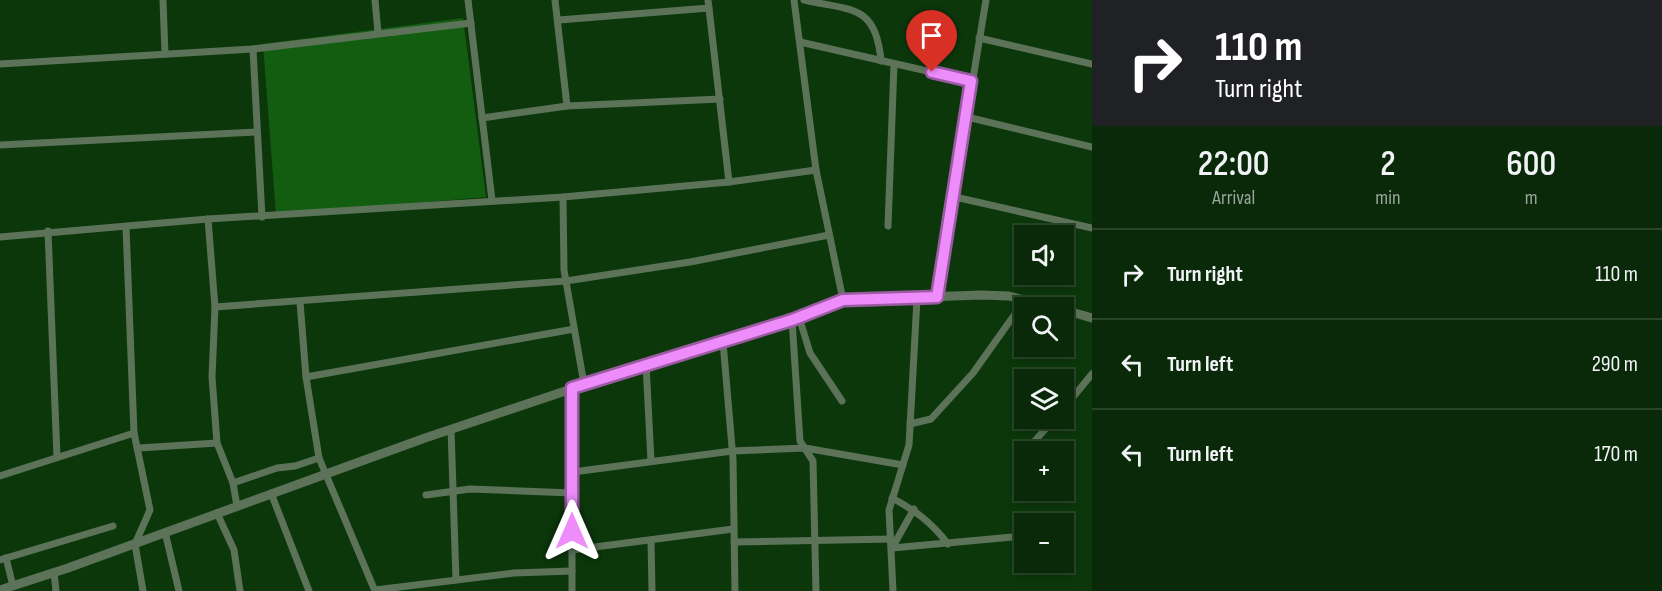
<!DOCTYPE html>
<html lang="en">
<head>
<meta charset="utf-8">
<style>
	:root { --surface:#092908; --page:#123112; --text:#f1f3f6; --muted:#99a69c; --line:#294529 }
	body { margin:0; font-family:"Sofia Sans Condensed",sans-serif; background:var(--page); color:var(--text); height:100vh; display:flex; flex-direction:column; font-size:22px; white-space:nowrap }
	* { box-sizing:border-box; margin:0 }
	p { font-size:20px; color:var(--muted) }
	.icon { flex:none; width:33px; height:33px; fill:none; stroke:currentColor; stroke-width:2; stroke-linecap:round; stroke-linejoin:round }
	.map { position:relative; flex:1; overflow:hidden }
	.panel { display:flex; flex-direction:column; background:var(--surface); width:570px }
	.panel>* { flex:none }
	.top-card { background:#202124; color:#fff; overflow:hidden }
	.fabs { position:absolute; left:1014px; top:225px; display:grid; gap:12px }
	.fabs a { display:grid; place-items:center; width:60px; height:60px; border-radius:0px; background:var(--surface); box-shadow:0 3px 9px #0003,0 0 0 2px var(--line); font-size:30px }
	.pin { position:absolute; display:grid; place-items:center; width:51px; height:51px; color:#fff; margin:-62px -26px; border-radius:50% 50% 50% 0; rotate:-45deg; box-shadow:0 0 6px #0007 }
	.pin .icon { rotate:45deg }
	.me { position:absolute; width:66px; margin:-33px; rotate:0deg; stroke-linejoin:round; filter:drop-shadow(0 0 4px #0008) }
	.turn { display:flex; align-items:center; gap:21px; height:126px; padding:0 24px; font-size:27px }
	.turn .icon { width:78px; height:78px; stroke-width:2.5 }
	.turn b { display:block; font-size:42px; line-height:51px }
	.eta { display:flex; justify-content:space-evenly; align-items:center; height:102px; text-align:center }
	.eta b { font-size:36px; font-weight:600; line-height:42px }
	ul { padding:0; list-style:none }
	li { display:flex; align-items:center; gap:18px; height:90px; padding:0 24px; border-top:2px solid var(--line) }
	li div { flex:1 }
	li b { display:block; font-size:22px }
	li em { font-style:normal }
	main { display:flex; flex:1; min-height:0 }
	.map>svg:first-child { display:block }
	.green { fill:#135d11 }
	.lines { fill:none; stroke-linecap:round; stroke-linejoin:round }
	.minor { stroke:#5c735a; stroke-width:7 }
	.tertiary { stroke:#5c735a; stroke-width:9 }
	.route-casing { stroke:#9a5ba2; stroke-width:15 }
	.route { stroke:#ed8cfa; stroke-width:10 }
</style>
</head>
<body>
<main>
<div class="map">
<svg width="1092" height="591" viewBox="0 0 1092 591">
	<rect width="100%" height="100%" fill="#0c370b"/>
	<path class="green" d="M 463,18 L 486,197 L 276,215 L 263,44 Z"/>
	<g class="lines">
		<g class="minor">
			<path d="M 163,0 L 165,54"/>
			<path d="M 375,0 L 378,33"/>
			<path d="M 468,0 L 492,200"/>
			<path d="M 555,0 L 567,106"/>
			<path d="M 708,0 L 729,182"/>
			<path d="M 794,0 L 816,170 L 843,300"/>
			<path d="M 804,0 C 852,11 876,4 881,61"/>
			<path d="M 559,20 L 709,8"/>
			<path d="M 979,38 L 1092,64"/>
			<path d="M 800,42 L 971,81"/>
			<path d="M 253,49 L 262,217"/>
			<path d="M 0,64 L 253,49 L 471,23"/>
			<path d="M 967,117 L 1092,147"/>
			<path d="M 482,118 L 567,106 L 720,99"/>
			<path d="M 0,145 L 257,132"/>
			<path d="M 563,197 L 564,270 L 584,384"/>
			<path d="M 955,197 L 1092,228"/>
			<path d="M 208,219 L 215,307 L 212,377 L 217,443 L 233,483 L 237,506"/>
			<path d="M 888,226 L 894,64"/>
			<path d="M 126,227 L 134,433 L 150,510 L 135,544 L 143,591"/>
			<path d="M 48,231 L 57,457"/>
			<path d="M 0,237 L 208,219 L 563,197 L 729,182 L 816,170"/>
			<path d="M 937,297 L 986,0"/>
			<path d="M 300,302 L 306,377 L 319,458 L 375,591"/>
			<path d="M 215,307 L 566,281 L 690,262 L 829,235"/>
			<path d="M 799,317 L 810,353 L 842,401"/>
			<path d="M 792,320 L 800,441 L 813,461 L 816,591"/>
			<path d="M 723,342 L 733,459 L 735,591"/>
			<path d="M 646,364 L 651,461"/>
			<path d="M 306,377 L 574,329"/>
			<path d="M 1064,408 L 1092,374"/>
			<path d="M 910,424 L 931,419 L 973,373 L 1025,300"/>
			<path d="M 451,429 L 456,580"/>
			<path d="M 139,448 L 217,443"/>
			<path d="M 1025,452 L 1055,418"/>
			<path d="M 1018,460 L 1024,452"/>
			<path d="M 573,472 L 732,451 L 805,448 L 903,465"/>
			<path d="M 0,476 L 134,433"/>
			<path d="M 233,483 L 277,468 L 295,466 L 319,458"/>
			<path d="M 271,493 L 309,591"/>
			<path d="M 426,495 L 470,489 L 572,493"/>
			<path d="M 892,498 C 915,510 932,523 948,544"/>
			<path d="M 217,513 L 234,550 L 240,591"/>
			<path d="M 165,532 L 179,591"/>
			<path d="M 651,540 L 652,591"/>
			<path d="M 734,542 L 891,539"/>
			<path d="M 892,548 L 1013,537"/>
			<path d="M 892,548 L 914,509"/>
			<path d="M 572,550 L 733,529"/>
			<path d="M 6,558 L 13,586"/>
			<path d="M 0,560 L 113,526"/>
			<path d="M 54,572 L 56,591"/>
			<path d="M 375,590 L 514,573 L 572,571"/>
			<path d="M 572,591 L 572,388"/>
			<path d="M 893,591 L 889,510 L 909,445 L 917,299"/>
		</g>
		<g class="tertiary">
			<path d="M 1064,310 L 1092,318"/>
			<path d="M 0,590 L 68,568 L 425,438 L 646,364 L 792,320 L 843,300 L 981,295 L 1009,296 L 1053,308"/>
		</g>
	</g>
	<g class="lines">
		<defs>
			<path id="route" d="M 572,531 L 572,388 L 792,320 L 843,300 L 937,297 L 971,81 L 932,72"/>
		</defs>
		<use href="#route" class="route-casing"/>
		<use href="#route" class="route"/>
	</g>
</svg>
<div class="fabs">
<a><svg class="icon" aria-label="sound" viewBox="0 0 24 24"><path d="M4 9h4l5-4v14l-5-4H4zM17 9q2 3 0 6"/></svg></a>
<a><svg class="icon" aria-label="search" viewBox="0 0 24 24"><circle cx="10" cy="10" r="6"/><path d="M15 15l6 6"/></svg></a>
<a><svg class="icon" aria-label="layers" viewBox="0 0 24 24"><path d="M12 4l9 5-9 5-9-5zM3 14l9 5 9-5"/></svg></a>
<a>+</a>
<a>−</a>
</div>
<div class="pin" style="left:932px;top:72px;background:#d93025"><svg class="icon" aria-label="arrive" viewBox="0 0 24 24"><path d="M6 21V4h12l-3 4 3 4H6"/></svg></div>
<svg class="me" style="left:572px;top:531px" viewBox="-20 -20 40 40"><path d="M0-17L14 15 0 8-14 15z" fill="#ed8cfa" stroke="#fff" stroke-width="4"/></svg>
</div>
<section class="panel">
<div class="top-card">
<div class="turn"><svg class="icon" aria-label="right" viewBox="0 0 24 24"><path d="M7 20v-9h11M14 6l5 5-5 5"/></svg><div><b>110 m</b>Turn right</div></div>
</div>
<div class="eta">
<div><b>22:00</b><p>Arrival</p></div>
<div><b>2</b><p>min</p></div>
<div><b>600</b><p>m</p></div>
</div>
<ul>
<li><svg class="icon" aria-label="right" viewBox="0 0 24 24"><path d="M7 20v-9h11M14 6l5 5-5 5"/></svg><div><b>Turn right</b></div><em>110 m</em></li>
<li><svg class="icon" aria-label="left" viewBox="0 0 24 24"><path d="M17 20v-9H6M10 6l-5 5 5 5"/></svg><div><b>Turn left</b></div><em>290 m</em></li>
<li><svg class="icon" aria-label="left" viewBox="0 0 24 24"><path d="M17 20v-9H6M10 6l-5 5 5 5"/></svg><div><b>Turn left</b></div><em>170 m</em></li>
</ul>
</section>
</main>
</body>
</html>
